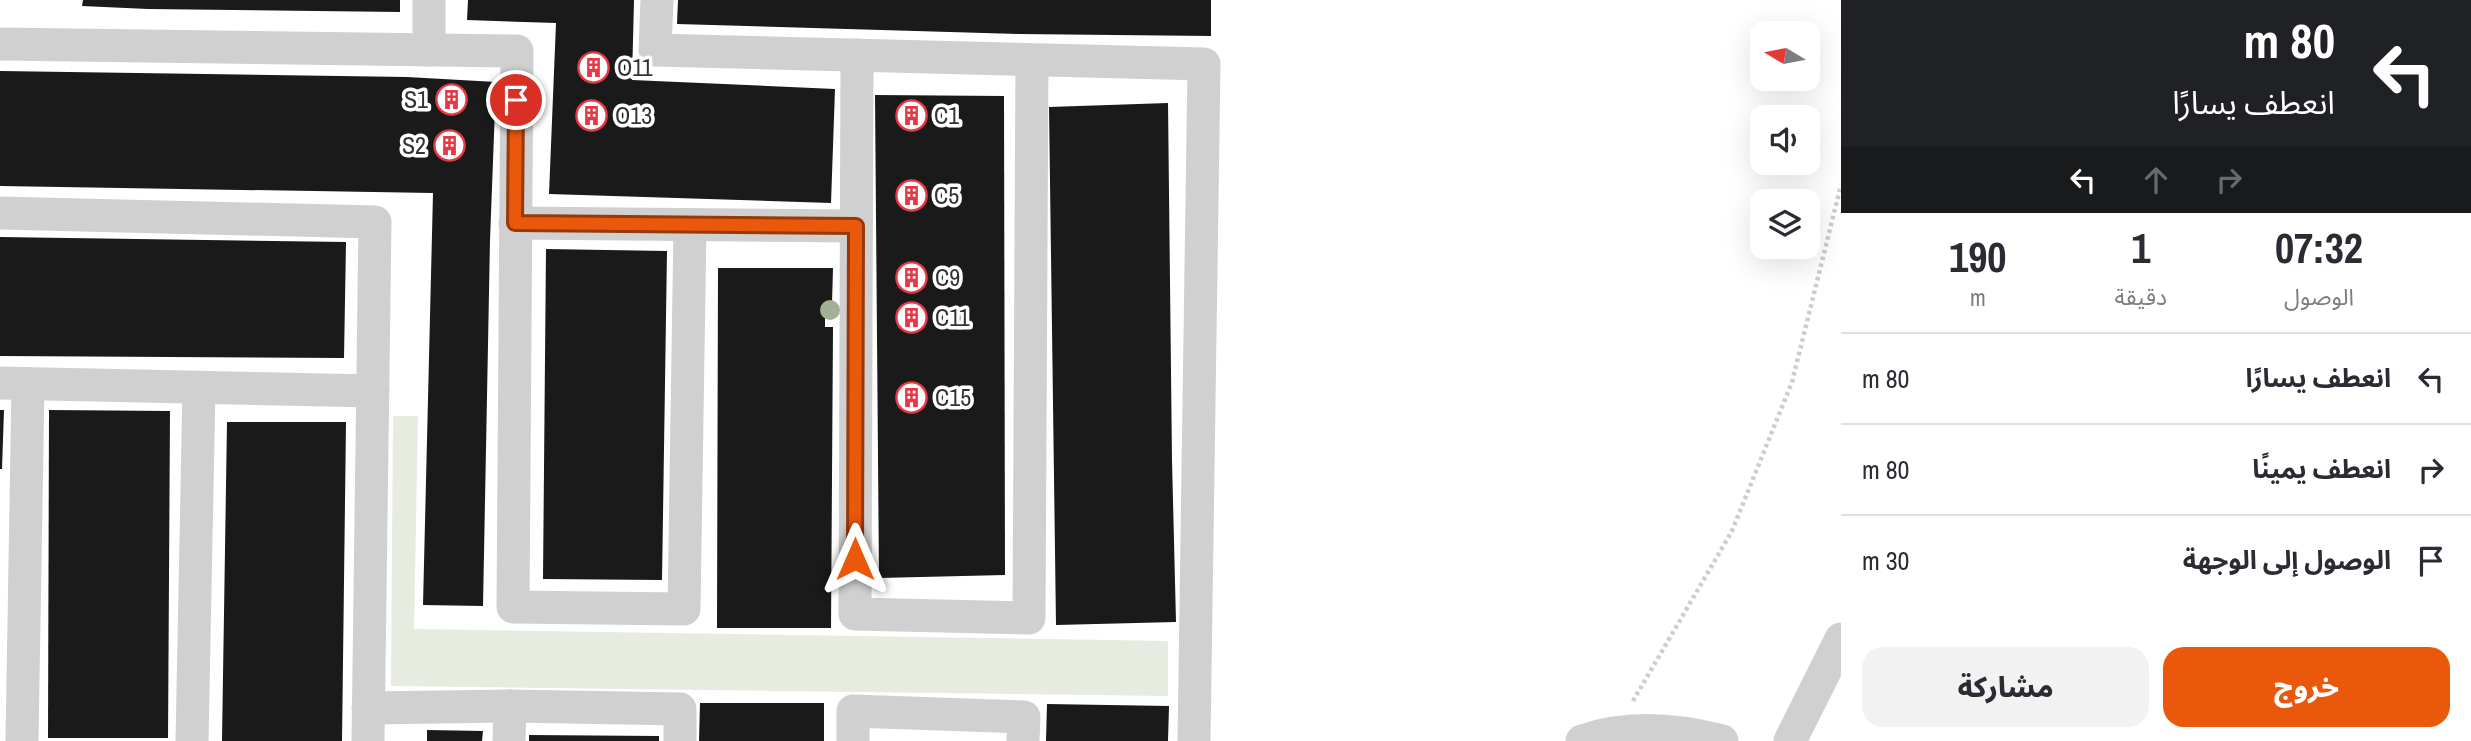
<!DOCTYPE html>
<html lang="ar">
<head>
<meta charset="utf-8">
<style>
	:root { --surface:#fff; --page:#f2f2f3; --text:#2b2b33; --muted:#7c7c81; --line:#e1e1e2; --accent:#ea580c }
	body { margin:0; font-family:"Archivo Narrow","Noto Sans Arabic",sans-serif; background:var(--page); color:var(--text); direction:rtl; height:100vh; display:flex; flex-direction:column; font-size:26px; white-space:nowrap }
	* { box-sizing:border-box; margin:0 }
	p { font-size:23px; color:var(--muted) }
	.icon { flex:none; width:38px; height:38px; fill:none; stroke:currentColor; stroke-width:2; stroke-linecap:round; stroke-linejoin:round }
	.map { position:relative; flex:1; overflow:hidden; direction:ltr }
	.panel { display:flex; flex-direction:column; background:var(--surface); width:630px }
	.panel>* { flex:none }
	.top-card { background:#202124; color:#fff; overflow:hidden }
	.needle { width:46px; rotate:280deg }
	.fabs { position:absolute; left:1750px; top:21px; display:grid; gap:14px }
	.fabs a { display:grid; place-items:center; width:70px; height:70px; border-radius:14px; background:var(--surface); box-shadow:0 7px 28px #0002; font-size:35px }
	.pin { position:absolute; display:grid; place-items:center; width:60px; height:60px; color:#fff; margin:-30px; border:4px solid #fff; border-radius:50%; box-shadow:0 2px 7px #0007 }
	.me { position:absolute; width:77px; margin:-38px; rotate:0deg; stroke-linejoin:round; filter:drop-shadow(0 0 5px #0008) }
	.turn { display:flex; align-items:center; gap:24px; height:147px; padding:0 21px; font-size:32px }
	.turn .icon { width:91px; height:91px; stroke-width:2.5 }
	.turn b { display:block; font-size:49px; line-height:60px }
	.lanes { display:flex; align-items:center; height:66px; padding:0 21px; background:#0003; justify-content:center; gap:35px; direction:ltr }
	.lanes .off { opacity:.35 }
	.eta { display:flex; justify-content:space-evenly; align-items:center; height:119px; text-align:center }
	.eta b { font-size:42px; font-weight:800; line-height:49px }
	.primary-button { display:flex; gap:14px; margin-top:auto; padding:14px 21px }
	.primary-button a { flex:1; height:80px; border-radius:21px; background:var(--accent); color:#fff; font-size:28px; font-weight:800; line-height:80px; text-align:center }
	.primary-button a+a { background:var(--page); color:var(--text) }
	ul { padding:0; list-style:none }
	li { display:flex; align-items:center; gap:21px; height:91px; padding:0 21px; border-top:2px solid var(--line) }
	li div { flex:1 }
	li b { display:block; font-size:26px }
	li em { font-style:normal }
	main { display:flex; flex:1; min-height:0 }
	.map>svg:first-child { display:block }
	.green { fill:#e6ecdf }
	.building { fill:#1a1a1a }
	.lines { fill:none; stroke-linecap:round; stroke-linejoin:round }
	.path { stroke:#cdcdcd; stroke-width:4.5; stroke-dasharray:3.5 3.5; stroke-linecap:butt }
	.minor { stroke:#d0d0d0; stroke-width:33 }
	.tree { fill:#a2b095 }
	.route-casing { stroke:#983908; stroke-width:18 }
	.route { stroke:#ea580c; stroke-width:12 }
	.labels { text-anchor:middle; stroke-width:7; stroke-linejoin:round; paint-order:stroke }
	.poi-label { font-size:24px; fill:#333; stroke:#fff; text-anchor:start }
</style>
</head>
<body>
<main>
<section class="panel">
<div class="top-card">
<div class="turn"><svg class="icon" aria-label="left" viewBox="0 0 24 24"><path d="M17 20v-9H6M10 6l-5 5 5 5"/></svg><div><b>80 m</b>انعطف يسارًا</div></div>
<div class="lanes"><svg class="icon" aria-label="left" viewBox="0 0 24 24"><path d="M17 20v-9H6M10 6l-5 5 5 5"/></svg><svg class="icon off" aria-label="ahead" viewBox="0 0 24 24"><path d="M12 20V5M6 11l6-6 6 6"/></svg><svg class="icon off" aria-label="right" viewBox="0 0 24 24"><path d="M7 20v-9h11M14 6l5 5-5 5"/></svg></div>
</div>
<div class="eta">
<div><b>07:32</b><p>الوصول</p></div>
<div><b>1</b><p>دقيقة</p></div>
<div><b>190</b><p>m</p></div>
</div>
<ul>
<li><svg class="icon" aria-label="left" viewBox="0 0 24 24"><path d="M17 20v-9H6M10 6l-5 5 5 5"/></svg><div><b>انعطف يسارًا</b></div><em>80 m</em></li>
<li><svg class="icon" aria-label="right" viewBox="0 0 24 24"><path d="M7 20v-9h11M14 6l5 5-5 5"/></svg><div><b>انعطف يمينًا</b></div><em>80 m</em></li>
<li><svg class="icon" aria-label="arrive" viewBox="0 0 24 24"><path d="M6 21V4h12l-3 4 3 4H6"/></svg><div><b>الوصول إلى الوجهة</b></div><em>30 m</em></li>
</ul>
<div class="primary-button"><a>خروج</a><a>مشاركة</a></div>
</section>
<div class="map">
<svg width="1841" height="741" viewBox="0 0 1841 741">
	<rect width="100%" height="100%" fill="#fff"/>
	<path class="green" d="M 393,416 L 418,416 L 414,629 L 1168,641 L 1168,696 L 391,686 Z"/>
	<g class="building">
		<path d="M 83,0 L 400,0 L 400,12 L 148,9 L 82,6 Z"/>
		<path d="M 468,0 L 634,0 L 632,80 L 835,89 L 831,203 L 549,194 L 556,23 L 467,20 Z"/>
		<path d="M 678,0 L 1211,0 L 1211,36 L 1018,34 L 677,24 Z"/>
		<path d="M 0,71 L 407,77 L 496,82 L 490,240 L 483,606 L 423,605 L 433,193 L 0,186 Z"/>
		<path d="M 875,95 L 1004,96 L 1005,575 L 879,578 Z"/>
		<path d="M 1168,103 L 1172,460 L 1176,622 L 1056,625 L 1049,107 Z"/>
		<path d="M 0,237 L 346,242 L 344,358 L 0,356 Z"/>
		<path d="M 546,249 L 667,251 L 662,580 L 543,579 Z"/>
		<path d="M 718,268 L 833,268 L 832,304 L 825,304 L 825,327 L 833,327 L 831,628 L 717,628 Z"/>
		<path d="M 0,410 L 4,410 L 2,469 L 0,469 Z"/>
		<path d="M 49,410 L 170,411 L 168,738 L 48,738 Z"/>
		<path d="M 227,422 L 346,422 L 342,741 L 222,741 Z"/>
		<path d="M 700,703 L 824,703 L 824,741 L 699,741 Z"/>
		<path d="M 1047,704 L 1169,706 L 1168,741 L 1046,741 Z"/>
		<path d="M 427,730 L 483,731 L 482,741 L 427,741 Z"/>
		<path d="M 529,735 L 659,736 L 659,741 L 529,741 Z"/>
	</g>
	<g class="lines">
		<path class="path" d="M 1633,701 L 1732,531 L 1792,382 L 1841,185"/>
		<g class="minor">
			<path d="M 657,0 L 655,50 L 1204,64 L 1194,741"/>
			<path d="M 0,44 L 517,51 L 513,607 L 684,609 L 690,225"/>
			<path d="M 429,50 L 429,0"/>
			<path d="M 857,55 L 855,614 L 1029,618 L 1032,60"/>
			<path d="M 0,213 L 375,222 L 368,741"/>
			<path d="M 515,223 L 856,226"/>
			<path d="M 0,383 L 373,391"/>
			<path d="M 368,708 L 510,706 L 680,709 L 680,741"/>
			<path d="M 22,741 L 28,384"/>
			<path d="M 192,741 L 199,388"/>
			<path d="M 509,741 L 510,706"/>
			<path d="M 853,741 L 853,711 L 1024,717 L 1023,741"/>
			<path d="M 1582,741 C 1628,725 1676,729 1722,741"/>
			<path d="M 1790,741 L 1841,639"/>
		</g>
	</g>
	<circle class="tree" cx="830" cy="310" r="10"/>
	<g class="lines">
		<defs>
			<path id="route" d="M 516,100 L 515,223 L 856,226 L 855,559"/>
		</defs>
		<use href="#route" class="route-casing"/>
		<use href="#route" class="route"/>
	</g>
	<defs>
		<symbol id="building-ring" viewBox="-11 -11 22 22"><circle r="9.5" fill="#fff" stroke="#e63946" stroke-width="1.5"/><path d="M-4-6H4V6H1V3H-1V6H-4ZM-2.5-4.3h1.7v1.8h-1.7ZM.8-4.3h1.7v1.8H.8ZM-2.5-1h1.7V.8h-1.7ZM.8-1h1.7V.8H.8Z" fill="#e63946"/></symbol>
	</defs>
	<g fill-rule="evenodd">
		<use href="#building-ring" x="576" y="50" width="35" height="35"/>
		<use href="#building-ring" x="434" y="82" width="35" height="35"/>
		<use href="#building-ring" x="574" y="98" width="35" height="35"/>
		<use href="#building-ring" x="894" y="98" width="35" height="35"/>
		<use href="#building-ring" x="432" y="128" width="35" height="35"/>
		<use href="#building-ring" x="894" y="178" width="35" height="35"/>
		<use href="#building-ring" x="894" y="260" width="35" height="35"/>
		<use href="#building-ring" x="894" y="300" width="35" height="35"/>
		<use href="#building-ring" x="894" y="380" width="35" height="35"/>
	</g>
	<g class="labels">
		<g class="poi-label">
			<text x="617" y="76">O11</text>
			<text x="428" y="108" text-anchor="end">S1</text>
			<text x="615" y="124">O13</text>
			<text x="934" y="124">C1</text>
			<text x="426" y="154" text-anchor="end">S2</text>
			<text x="934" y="204">C5</text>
			<text x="935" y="286">C9</text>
			<text x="935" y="326">C11</text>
			<text x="935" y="406">C15</text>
		</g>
	</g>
</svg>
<div class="fabs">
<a><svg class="needle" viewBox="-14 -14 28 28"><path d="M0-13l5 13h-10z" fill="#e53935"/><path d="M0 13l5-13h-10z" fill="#7c7c81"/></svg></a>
<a><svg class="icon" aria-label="sound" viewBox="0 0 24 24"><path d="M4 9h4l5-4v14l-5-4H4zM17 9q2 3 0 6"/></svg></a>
<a><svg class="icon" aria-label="layers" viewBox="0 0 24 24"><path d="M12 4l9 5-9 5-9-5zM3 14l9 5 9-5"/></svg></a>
</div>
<div class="pin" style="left:516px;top:100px;background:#d93025"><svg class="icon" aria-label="arrive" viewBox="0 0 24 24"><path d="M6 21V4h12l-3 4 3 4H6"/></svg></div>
<svg class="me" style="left:855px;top:559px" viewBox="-20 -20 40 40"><path d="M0-17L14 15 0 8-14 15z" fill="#ea580c" stroke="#fff" stroke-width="4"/></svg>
</div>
</main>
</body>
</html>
